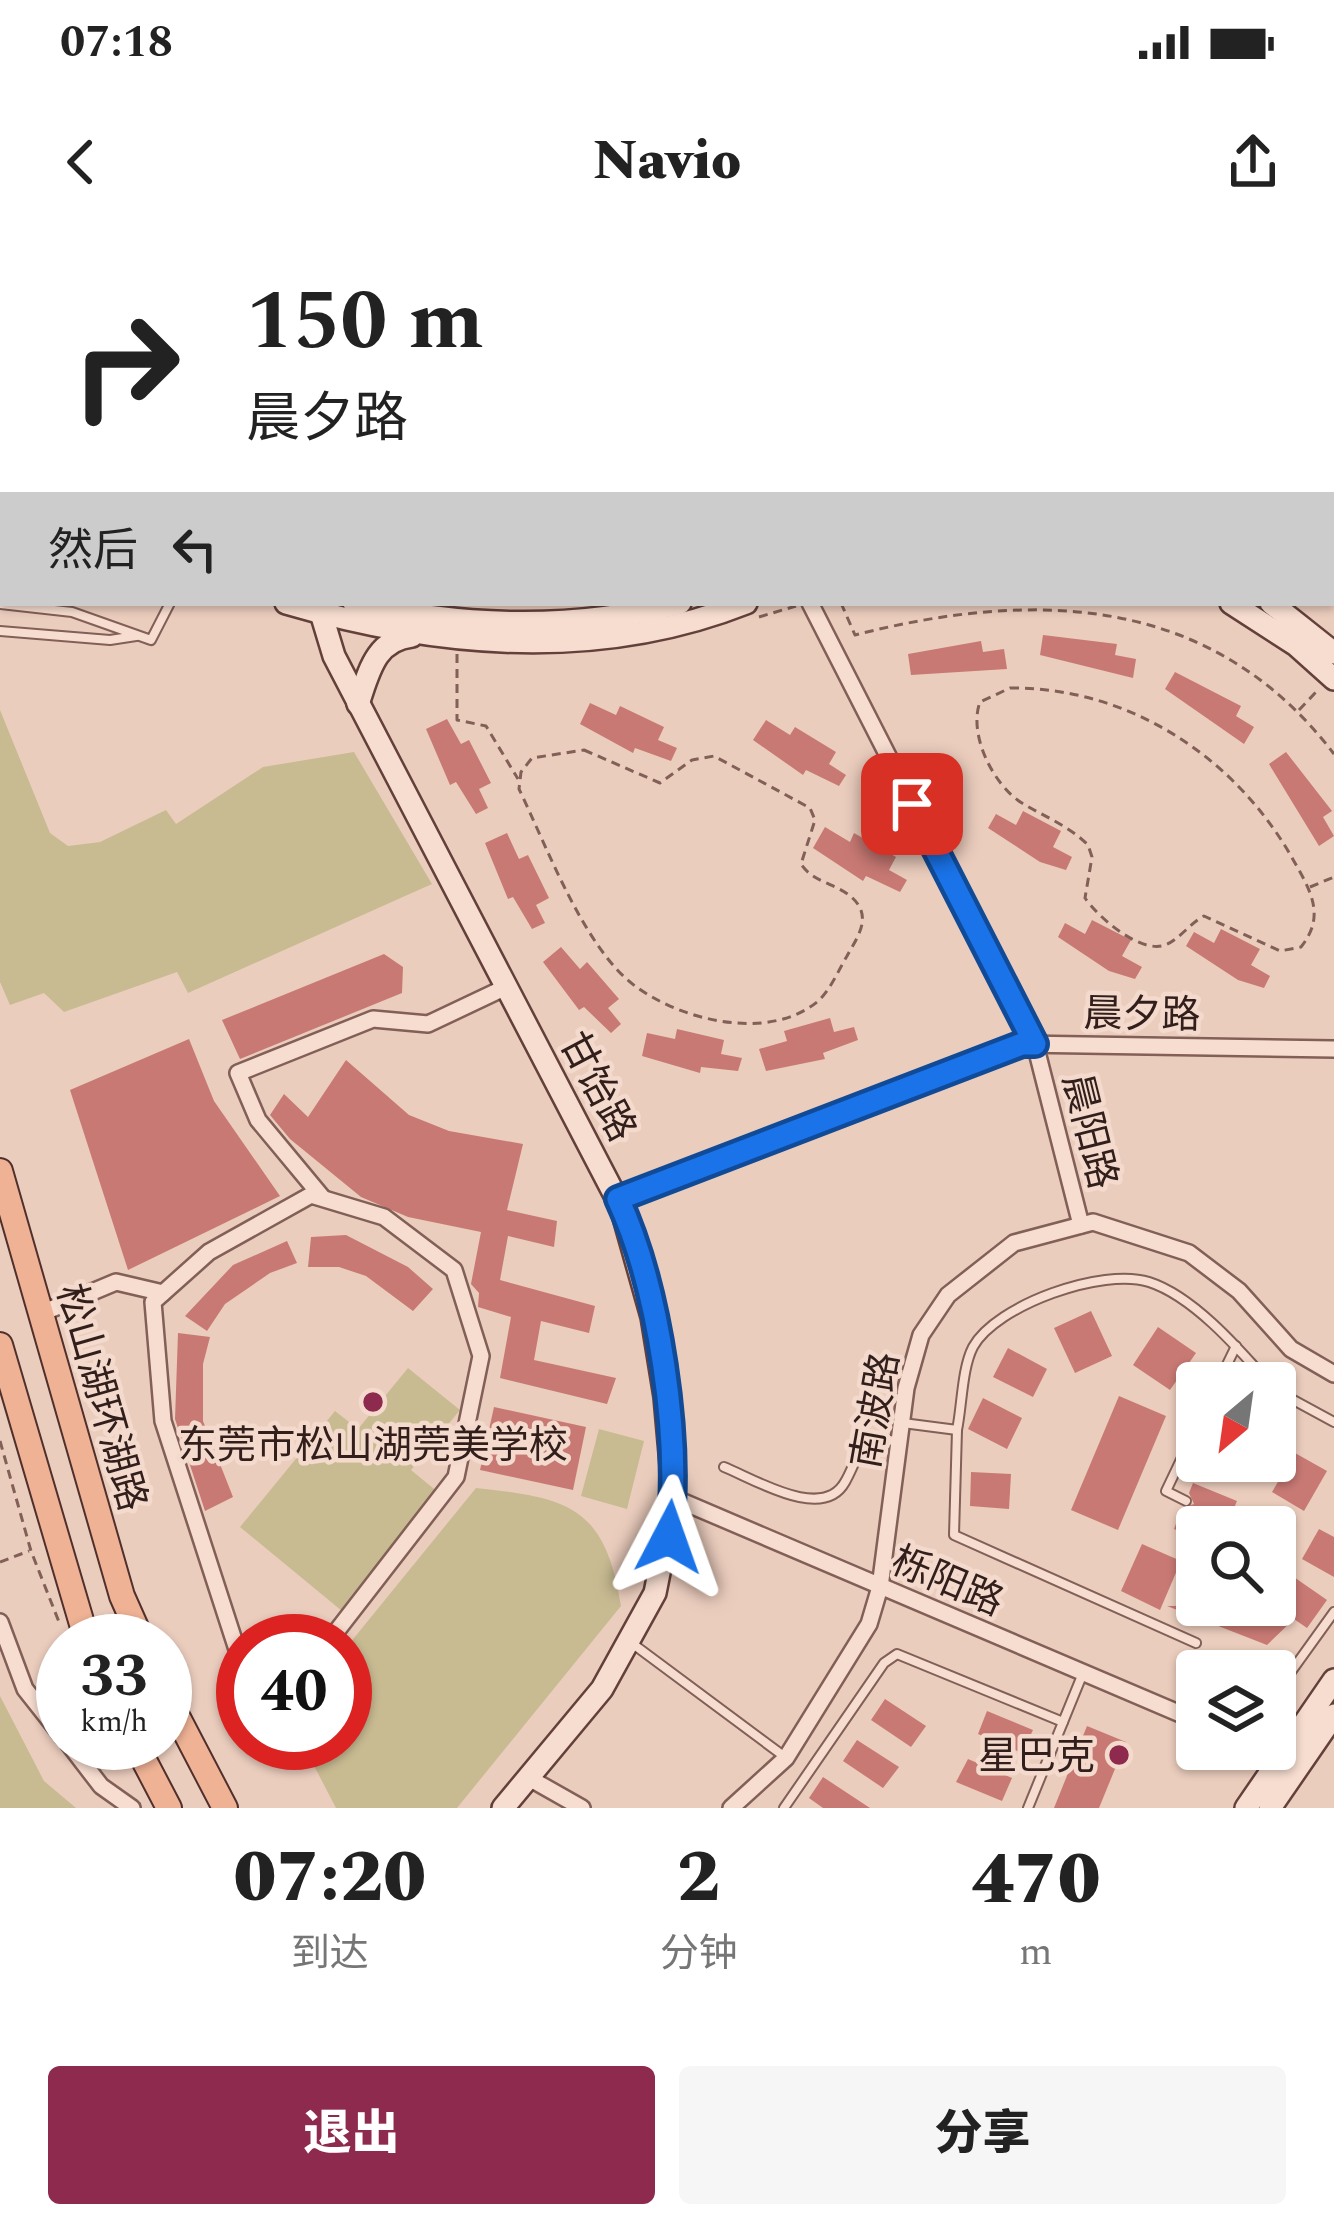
<!DOCTYPE html>
<html lang="zh">
<head>
<meta charset="utf-8">
<style>
	:root { --surface:#fff; --page:#f6f6f6; --text:#222; --muted:#767676; --accent:#8f2a4f }
	body { margin:0; font-family:Spectral,"Noto Sans SC",serif; background:var(--page); color:var(--text); height:100vh; display:flex; flex-direction:column; font-size:45px; white-space:nowrap }
	* { box-sizing:border-box; margin:0 }
	p { font-size:39px; color:var(--muted) }
	.icon { flex:none; width:66px; height:66px; fill:none; stroke:currentColor; stroke-width:2; stroke-linecap:round; stroke-linejoin:round }
	.map { position:relative; height:1568px; overflow:hidden }
	.details { display:flex; flex-direction:column; background:var(--surface); flex:1 }
	.details>* { flex:none }
	.top-card { position:absolute; left:0px; top:0px; width:1335px; height:366px; box-shadow:0 3px 9px #0004; background:#fff; color:var(--text); overflow:hidden }
	.needle { width:78px; rotate:209deg }
	.tools { position:absolute; left:1176px; top:1122px; display:grid; gap:24px }
	.tools a { display:grid; place-items:center; width:120px; height:120px; border-radius:12px; background:var(--surface); box-shadow:0 3px 9px #0004; font-size:60px }
	.speed { position:absolute; left:36px; top:1374px; display:flex; gap:24px; font-size:60px; font-weight:700; text-align:center }
	.speed>* { display:grid; place-content:center; width:156px; height:156px; border-radius:50%; background:var(--surface); box-shadow:0 3px 9px #0004; line-height:1 }
	.speed small { font-size:30px; font-weight:400 }
	.speed .limit { border:18px solid #d22; background:#fff; color:#111 }
	.pin { position:absolute; display:grid; place-items:center; width:102px; height:102px; color:#fff; margin:-51px; border-radius:24px; box-shadow:0 6px 18px #0006 }
	.me { position:absolute; width:132px; margin:-66px; rotate:4deg; stroke-linejoin:round; filter:drop-shadow(0 0 9px #0008) }
	.turn { display:flex; align-items:center; gap:42px; height:252px; padding:0 48px; font-size:54px }
	.turn .icon { width:156px; height:156px; stroke-width:2.5 }
	.turn b { display:block; font-size:84px; line-height:102px }
	.then { display:flex; align-items:center; height:114px; padding:0 48px; background:#0003; gap:24px; font-size:45px }
	.eta { display:flex; justify-content:space-evenly; align-items:center; height:204px; text-align:center }
	.eta b { font-size:72px; font-weight:800; line-height:84px }
	.action { display:flex; gap:24px; margin-top:auto; padding:24px 48px }
	.action a { flex:1; height:138px; border-radius:12px; background:var(--accent); color:#fff; font-size:48px; font-weight:800; line-height:138px; text-align:center }
	.action a+a { background:var(--page); color:var(--text) }
	.status { display:flex; justify-content:space-between; align-items:center; height:84px; padding:0 60px; background:var(--surface); direction:ltr }
	.status svg { height:33px; fill:currentColor }
	header { display:flex; justify-content:space-between; align-items:center; height:156px; padding:0 48px; background:var(--surface); font-size:54px; font-weight:800 }
	.map>svg:first-child { display:block }
	.green { fill:#c8bb92 }
	.building { fill:#c87974 }
	.lines { fill:none; stroke-linecap:round; stroke-linejoin:round }
	.lane-casing { stroke:#825f57; stroke-width:12 }
	.street-casing { stroke:#825f57; stroke-width:20 }
	.secondary-casing { stroke:#64403b; stroke-width:26 }
	.primary-casing { stroke:#50302c; stroke-width:28 }
	.path { stroke:#825f57; stroke-width:3; stroke-dasharray:9 6; stroke-linecap:butt }
	.lane { stroke:#f7ddd0; stroke-width:8 }
	.street { stroke:#f7ddd0; stroke-width:15 }
	.secondary { stroke:#f7ddd0; stroke-width:21 }
	.primary { stroke:#efb295; stroke-width:24 }
	.route-casing { stroke:#114b97; stroke-width:30 }
	.route { stroke:#1a73e8; stroke-width:21 }
	.poi-dot { fill:#8f2a4f; stroke:#f3dacd; stroke-width:4.5 }
	.labels { text-anchor:middle; stroke-width:9; stroke-linejoin:round; paint-order:stroke }
	.street-label { font-size:39px; fill:#321e1b; stroke:#f3dacd }
	.poi-label { font-size:39px; fill:#321e1b; stroke:#f3dacd }
</style>
</head>
<body>
<div class="status"><b>07:18</b><svg viewBox="0 0 49 12"><path d="M0 12V9h3v3zM5 12V6h3v6zM10 12V3h3v9zM15 12V0h3v12zM26 1h20v11H26zM47 4h2v5h-2z"/></svg></div>
<header><svg class="icon" aria-label="back" viewBox="0 0 24 24"><path d="M15 5l-7 7 7 7"/></svg>Navio<svg class="icon" aria-label="share" viewBox="0 0 24 24"><path d="M12 15V3M7 8l5-5 5 5M5 13v7h14v-7"/></svg></header>
<div class="map">
<svg width="1334" height="1568" viewBox="0 0 1334 1568">
	<rect width="100%" height="100%" fill="#ebcdbd"/>
	<g class="green">
		<path d="M 0,470 L 50,593 L 68,606 L 100,602 L 166,570 L 176,584 L 263,527 L 354,512 L 432,644 L 188,753 L 177,732 L 64,772 L 44,753 L 10,765 L 0,742 Z"/>
		<path d="M 408,1128 L 460,1170 L 411,1230 L 439,1253 L 342,1371 L 240,1287 L 335,1171 L 358,1189 Z"/>
		<path d="M 599,1189 L 644,1201 L 627,1269 L 581,1256 Z"/>
		<path d="M 476,1248 C 569,1258 605,1266 621,1366 L 457,1568 L 336,1568 L 311,1520 L 309,1503 L 345,1503 L 345,1409 Z"/>
		<path d="M 0,1456 L 44,1541 L 76,1568 L 0,1568 Z"/>
	</g>
	<g class="building">
		<path d="M 1043,395 L 1117,404 L 1115,415 L 1136,419 L 1133,438 L 1040,415 Z"/>
		<path d="M 981,401 L 983,412 L 1004,409 L 1007,429 L 911,435 L 908,414 Z"/>
		<path d="M 1175,432 L 1241,466 L 1236,476 L 1254,487 L 1244,504 L 1165,449 Z"/>
		<path d="M 590,463 L 616,475 L 620,466 L 664,487 L 658,500 L 677,508 L 671,521 L 635,508 L 633,513 L 580,484 Z"/>
		<path d="M 447,479 L 461,504 L 469,500 L 491,543 L 479,549 L 488,568 L 476,574 L 456,542 L 450,545 L 426,489 Z"/>
		<path d="M 766,480 L 790,495 L 795,487 L 836,512 L 829,524 L 846,535 L 839,546 L 806,530 L 803,535 L 753,500 Z"/>
		<path d="M 1286,512 L 1332,571 L 1323,577 L 1334,596 L 1319,606 L 1269,524 Z"/>
		<path d="M 1023,571 L 1061,591 L 1053,607 L 1072,617 L 1066,630 L 1040,622 L 988,588 L 996,574 L 1016,585 Z"/>
		<path d="M 825,587 L 850,602 L 854,593 L 896,617 L 889,630 L 907,640 L 900,652 L 866,636 L 863,641 L 813,608 Z"/>
		<path d="M 507,593 L 519,619 L 528,615 L 549,658 L 536,665 L 545,683 L 532,689 L 513,657 L 508,659 L 485,603 Z"/>
		<path d="M 1092,680 L 1131,700 L 1122,716 L 1142,727 L 1135,739 L 1109,731 L 1058,697 L 1065,683 L 1085,694 Z"/>
		<path d="M 1221,689 L 1260,709 L 1251,725 L 1270,736 L 1264,748 L 1238,740 L 1186,706 L 1194,692 L 1214,703 Z"/>
		<path d="M 561,707 L 580,729 L 587,722 L 619,759 L 608,768 L 621,784 L 611,793 L 584,767 L 579,770 L 543,722 Z"/>
		<path d="M 384,714 L 403,727 L 402,753 L 240,819 L 222,780 Z"/>
		<path d="M 830,778 L 834,792 L 854,787 L 858,800 L 823,813 L 825,819 L 766,831 L 759,809 L 787,801 L 784,791 Z"/>
		<path d="M 677,789 L 724,800 L 721,814 L 742,818 L 738,831 L 701,827 L 700,833 L 642,816 L 647,793 L 675,799 Z"/>
		<path d="M 189,799 L 214,861 L 280,956 L 128,1030 L 70,850 Z"/>
		<path d="M 346,820 L 409,875 L 449,891 L 523,904 L 507,970 L 557,981 L 554,1007 L 508,996 L 500,1040 L 595,1066 L 589,1093 L 541,1081 L 534,1120 L 616,1138 L 607,1164 L 500,1138 L 511,1077 L 478,1067 L 479,1053 L 471,1044 L 481,992 L 408,977 L 361,957 L 290,899 L 270,875 L 284,854 L 308,877 Z"/>
		<path d="M 346,995 L 408,1027 L 433,1049 L 413,1071 L 366,1036 L 339,1027 L 308,1027 L 311,997 Z"/>
		<path d="M 287,1001 L 297,1023 L 270,1033 L 225,1064 L 207,1091 L 185,1076 L 233,1025 Z"/>
		<path d="M 1091,1071 L 1112,1116 L 1075,1133 L 1054,1088 Z"/>
		<path d="M 1158,1087 L 1196,1113 L 1170,1150 L 1133,1125 Z"/>
		<path d="M 178,1093 L 210,1097 L 203,1124 L 203,1181 L 233,1257 L 205,1271 L 175,1179 Z"/>
		<path d="M 1008,1108 L 1047,1129 L 1033,1157 L 993,1137 Z"/>
		<path d="M 1119,1156 L 1166,1176 L 1118,1290 L 1071,1270 Z"/>
		<path d="M 983,1158 L 1022,1178 L 1007,1209 L 968,1189 Z"/>
		<path d="M 494,1167 L 586,1187 L 573,1250 L 480,1230 Z"/>
		<path d="M 1295,1213 L 1327,1231 L 1304,1271 L 1272,1252 Z"/>
		<path d="M 971,1232 L 1011,1234 L 1009,1269 L 970,1266 Z"/>
		<path d="M 1193,1243 L 1237,1261 L 1226,1287 L 1197,1287 L 1197,1299 L 1174,1289 L 1182,1268 L 1194,1264 L 1189,1253 Z"/>
		<path d="M 1319,1289 L 1334,1297 L 1334,1337 L 1302,1319 Z"/>
		<path d="M 1142,1304 L 1181,1321 L 1160,1370 L 1121,1351 Z"/>
		<path d="M 1291,1335 L 1327,1360 L 1307,1388 L 1294,1379 L 1267,1405 L 1167,1366 L 1275,1365 Z"/>
		<path d="M 885,1459 L 926,1486 L 911,1507 L 871,1480 Z"/>
		<path d="M 987,1471 L 1033,1490 L 1022,1513 L 978,1494 Z"/>
		<path d="M 1087,1486 L 1126,1502 L 1099,1568 L 1054,1568 Z"/>
		<path d="M 857,1500 L 899,1527 L 883,1548 L 843,1521 Z"/>
		<path d="M 968,1519 L 1012,1538 L 1002,1561 L 956,1542 Z"/>
		<path d="M 823,1537 L 870,1568 L 823,1568 L 809,1558 Z"/>
	</g>
	<g class="lines">
		<defs>
			<g id="lane">
				<path d="M 0,364 L 72,372 L 151,400 L 170,363"/>
				<path d="M 0,391 L 110,400 L 136,396"/>
				<path d="M 1218,1143 L 1236,1106"/>
				<path d="M 1275,1150 L 1334,1182"/>
				<path d="M 903,1183 L 957,1190 C 962,1166 962,1128 973,1107 C 996,1065 1103,1027 1149,1042 C 1193,1056 1239,1109 1269,1143"/>
				<path d="M 957,1190 L 954,1295 L 1196,1403"/>
				<path d="M 724,1227 C 754,1239 823,1282 845,1242 C 856,1223 856,1209 877,1197 L 897,1202"/>
				<path d="M 1186,1261 L 1166,1251 L 1197,1186"/>
				<path d="M 633,1404 L 785,1517"/>
				<path d="M 1275,1454 L 1334,1372"/>
				<path d="M 784,1568 L 884,1423 L 897,1414 L 1063,1482"/>
				<path d="M 1028,1568 L 1083,1433"/>
			</g>
			<g id="street">
				<path d="M 826,3 L 827,0"/>
				<path d="M 810,363 L 1035,804 L 1081,985"/>
				<path d="M 322,957 L 258,880 L 238,833 L 373,779 L 428,784 L 504,748"/>
				<path d="M 618,959 L 1022,804 L 1334,809"/>
				<path d="M 42,1073 L 116,1042 L 163,1053"/>
				<path d="M 674,1258 L 1197,1481"/>
				<path d="M 0,1382 L 25,1449 L 63,1497"/>
				<path d="M 243,1428 L 163,1181 L 153,1062 L 209,1012 L 311,955 L 384,977 L 454,1030 L 481,1116 L 456,1237 L 329,1401"/>
				<path d="M 68,1503 L 101,1546 L 132,1568"/>
				<path d="M 529,1538 L 582,1568"/>
				<path d="M 731,1568 L 786,1518 L 869,1384 L 880,1347 L 906,1148 L 921,1095 L 948,1055 L 1014,1003 L 1093,982 L 1189,1013 L 1239,1051 L 1291,1109 L 1334,1134"/>
			</g>
			<g id="secondary">
				<path d="M 341,3 L 342,0"/>
				<path d="M 0,244 L 3,244"/>
				<path d="M 0,263 L 3,263"/>
				<path d="M 286,363 C 436,407 597,422 746,363"/>
				<path d="M 318,363 L 334,416 L 621,967 L 652,1077 L 665,1157 L 674,1258 L 655,1353 L 602,1449 L 503,1568"/>
				<path d="M 354,363 C 462,387 573,391 680,363"/>
				<path d="M 1231,363 L 1296,405 L 1334,439"/>
				<path d="M 1271,363 L 1334,413"/>
				<path d="M 358,464 C 369,432 375,400 412,396"/>
				<path d="M 1246,1568 L 1334,1440"/>
				<path d="M 1270,1568 L 1334,1475"/>
			</g>
			<g id="primary">
				<path d="M 0,931 L 122,1356 L 142,1401"/>
				<path d="M 0,1105 L 87,1401"/>
				<path d="M 165,1453 L 225,1568"/>
				<path d="M 135,1503 L 169,1568"/>
			</g>
		</defs>
		<use href="#lane" class="lane-casing"/>
		<use href="#street" class="street-casing"/>
		<use href="#secondary" class="secondary-casing"/>
		<use href="#primary" class="primary-casing"/>
		<g class="path">
			<path d="M 23,0 L 24,3"/>
			<path d="M 168,0 L 174,3"/>
			<path d="M 622,0 L 628,3"/>
			<path d="M 38,3 L 50,0"/>
			<path d="M 510,3 L 514,0"/>
			<path d="M 0,86 L 3,84"/>
			<path d="M 1332,201 L 1334,196"/>
			<path d="M 841,363 L 855,395 C 1035,349 1212,354 1334,514"/>
			<path d="M 759,377 L 796,366"/>
			<path d="M 457,414 L 457,480 L 486,486 L 518,539"/>
			<path d="M 1010,448 C 1131,447 1238,519 1295,623 C 1312,653 1325,677 1301,707 L 1280,711 L 1204,676 C 1190,683 1179,700 1165,705 C 1140,714 1098,677 1085,658 L 1092,617 L 1088,605 C 1069,586 1045,577 1022,563 C 993,545 968,494 980,462 Z"/>
			<path d="M 1299,470 L 1317,451"/>
			<path d="M 584,510 L 660,543 L 692,520 L 714,516 L 810,568 L 815,580 L 801,624 C 814,645 846,644 859,666 C 869,683 855,701 847,716 C 838,731 830,751 817,762 C 767,802 681,780 635,746 C 584,708 547,607 519,549 L 521,532 L 532,518 Z"/>
			<path d="M 1310,647 L 1334,637"/>
			<path d="M 0,1201 L 31,1311 L 59,1382"/>
			<path d="M 0,1322 L 29,1311"/>
		</g>
		<use href="#lane" class="lane"/>
		<use href="#street" class="street"/>
		<use href="#secondary" class="secondary"/>
		<use href="#primary" class="primary"/>
	</g>
	<g class="lines">
		<defs>
			<path id="route" d="M 669,1297 C 682,1201 659,1047 618,959 L 1022,804 L 1035,804 L 912,564"/>
		</defs>
		<use href="#route" class="route-casing"/>
		<use href="#route" class="route"/>
	</g>
	<g class="poi-dot">
		<circle cx="373" cy="1162" r="12"/>
		<circle cx="1119" cy="1515" r="12"/>
	</g>
	<g class="labels">
		<g class="street-label">
			<text transform="translate(1142 773) rotate(1)" y="14">晨夕路</text>
			<text transform="translate(599 846) rotate(62)" y="14">甘饴路</text>
			<text transform="translate(1091 891) rotate(76)" y="14">晨阳路</text>
			<text transform="translate(103 1157) rotate(74)" y="14">松山湖环湖路</text>
			<text transform="translate(874 1170) rotate(-80)" y="14">南波路</text>
			<text transform="translate(948 1340) rotate(23)" y="14">栎阳路</text>
		</g>
		<g class="poi-label">
			<text x="373" y="1218">东莞市松山湖莞美学校</text>
			<text x="1095" y="1529" text-anchor="end">星巴克</text>
		</g>
	</g>
</svg>
<div class="tools">
<a><svg class="needle" viewBox="-14 -14 28 28"><path d="M0-13l5 13h-10z" fill="#e53935"/><path d="M0 13l5-13h-10z" fill="#767676"/></svg></a>
<a><svg class="icon" aria-label="search" viewBox="0 0 24 24"><circle cx="10" cy="10" r="6"/><path d="M15 15l6 6"/></svg></a>
<a><svg class="icon" aria-label="layers" viewBox="0 0 24 24"><path d="M12 4l9 5-9 5-9-5zM3 14l9 5 9-5"/></svg></a>
</div>
<div class="speed"><div>33<small>km/h</small></div><div class="limit">40</div></div>
<div class="pin" style="left:912px;top:564px;background:#d93025"><svg class="icon" aria-label="arrive" viewBox="0 0 24 24"><path d="M6 21V4h12l-3 4 3 4H6"/></svg></div>
<svg class="me" style="left:669px;top:1297px" viewBox="-20 -20 40 40"><path d="M0-17L14 15 0 8-14 15z" fill="#1a73e8" stroke="#fff" stroke-width="4"/></svg>
<div class="top-card">
<div class="turn"><svg class="icon" aria-label="right" viewBox="0 0 24 24"><path d="M7 20v-9h11M14 6l5 5-5 5"/></svg><div><b>150 m</b>晨夕路</div></div>
<div class="then">然后<svg class="icon" aria-label="left" viewBox="0 0 24 24"><path d="M17 20v-9H6M10 6l-5 5 5 5"/></svg></div>
</div>
</div>
<section class="details">
<div class="eta">
<div><b>07:20</b><p>到达</p></div>
<div><b>2</b><p>分钟</p></div>
<div><b>470</b><p>m</p></div>
</div>
<div class="action"><a>退出</a><a>分享</a></div>
</section>
</body>
</html>
